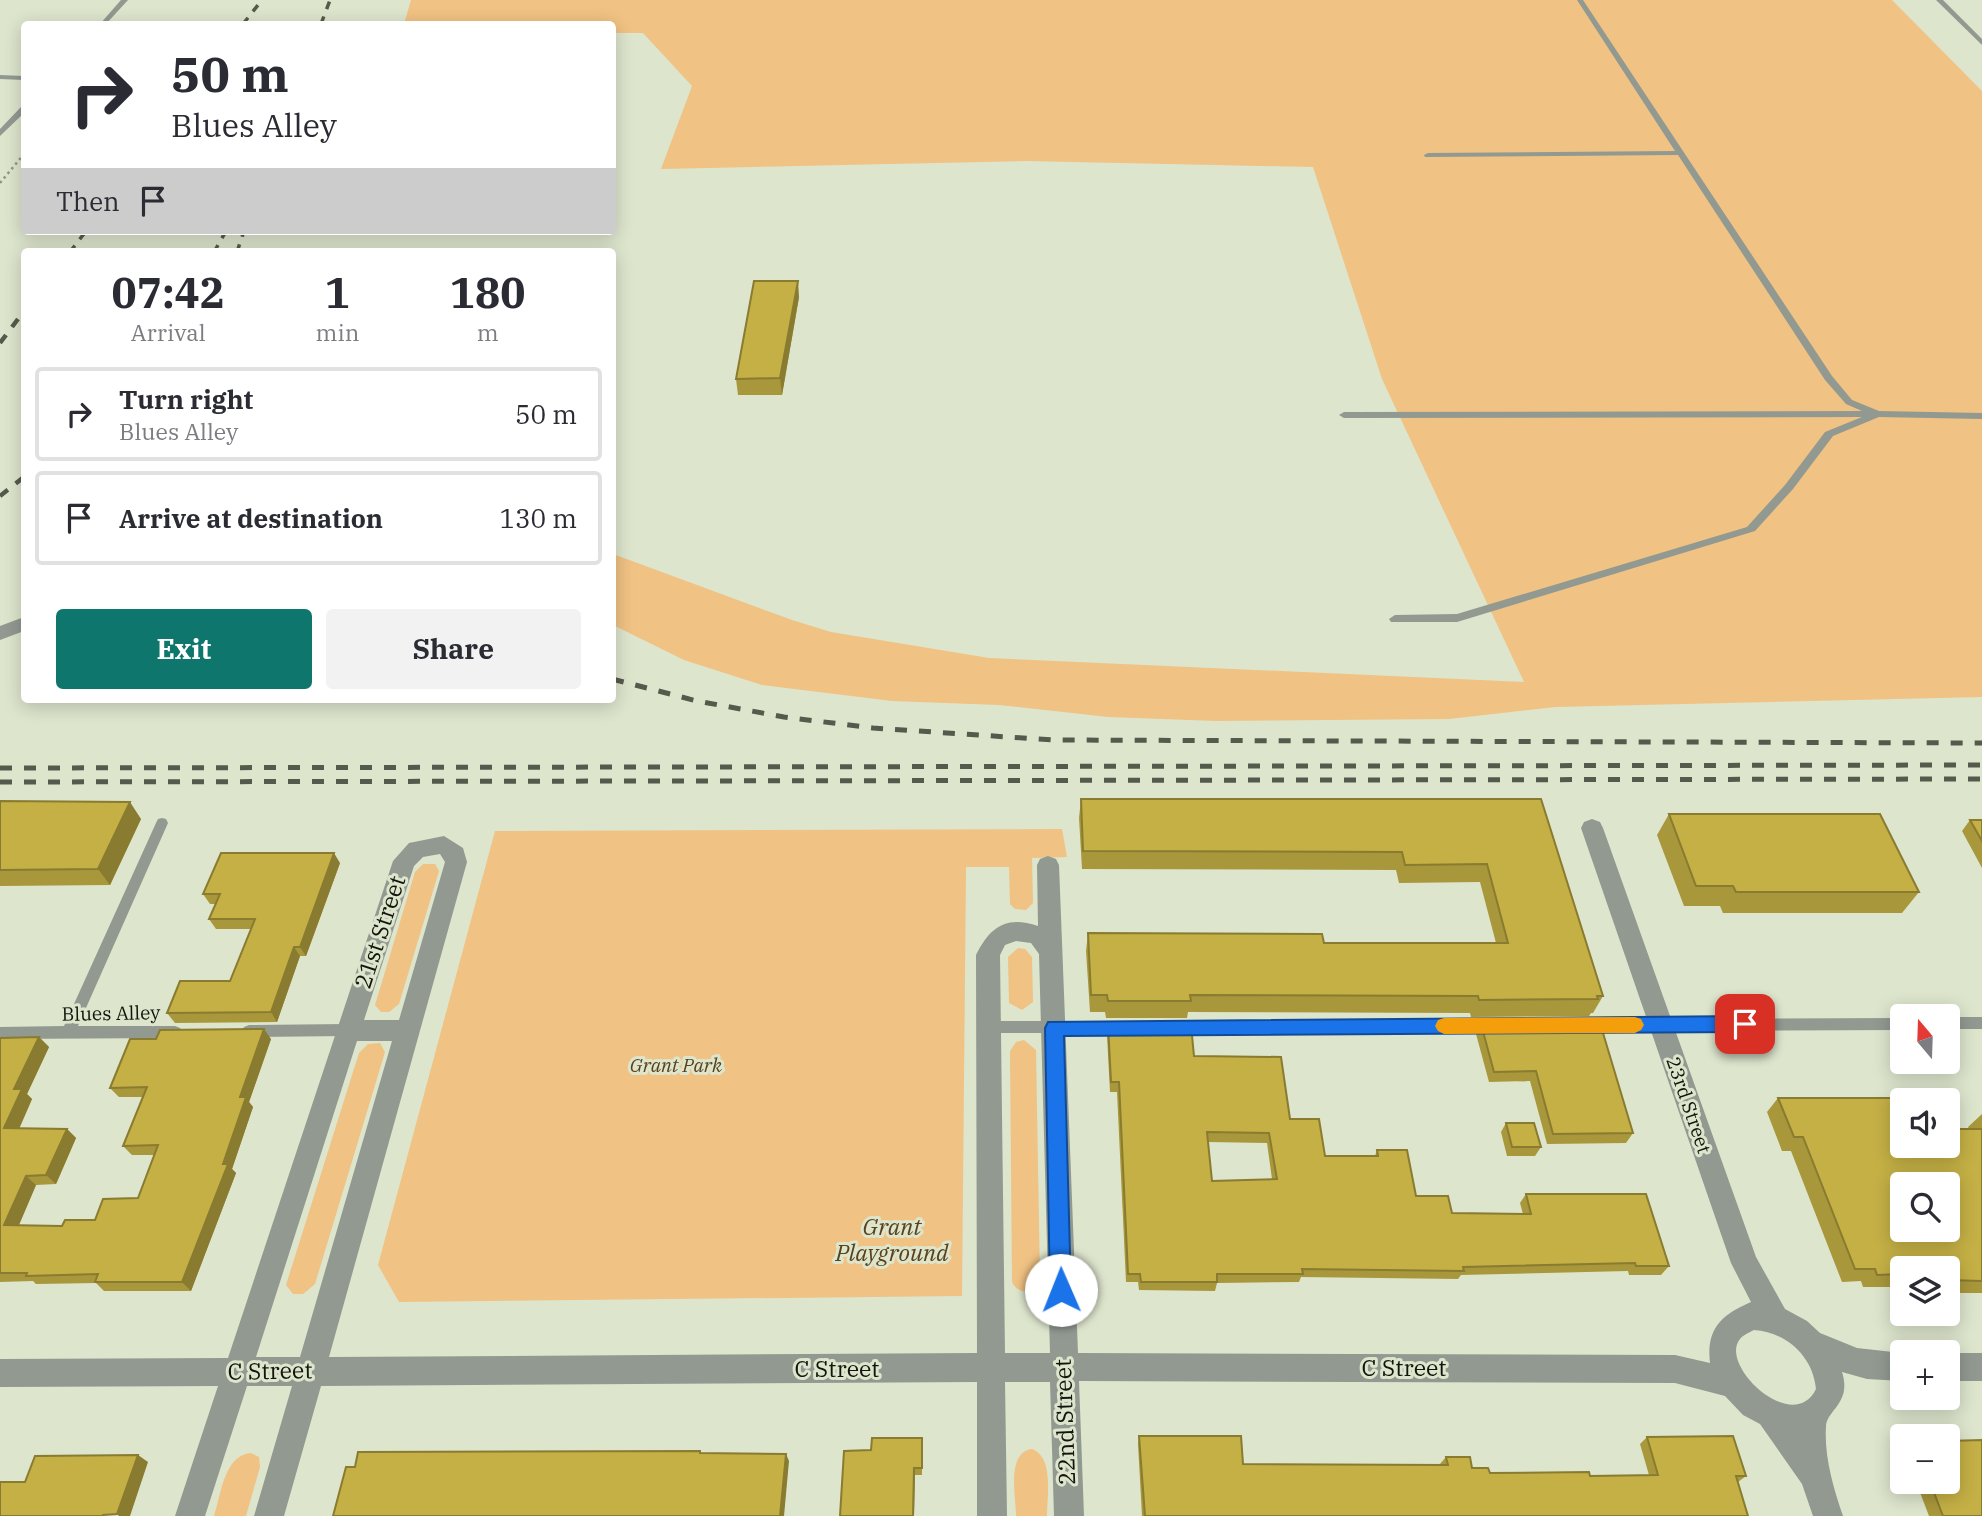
<!DOCTYPE html>
<html lang="en">
<head>
<meta charset="utf-8">
<style>
	:root { --surface:#fff; --page:#f2f2f3; --text:#2b2b33; --muted:#7c7c81; --line:#e1e1e2; --accent:#0f766e }
	body { margin:0; font-family:"IBM Plex Serif",serif; background:var(--page); color:var(--text); height:100vh; display:flex; flex-direction:column; font-size:26px; white-space:nowrap }
	* { box-sizing:border-box; margin:0 }
	p { font-size:23px; color:var(--muted) }
	.icon { flex:none; width:38px; height:38px; fill:none; stroke:currentColor; stroke-width:2; stroke-linecap:round; stroke-linejoin:round }
	.map { position:relative; flex:1; overflow:hidden }
	.drawer { position:absolute; left:21px; top:248px; width:595px; height:455px; display:flex; flex-direction:column; background:var(--surface); border-radius:7px; box-shadow:0 4px 18px #0003 }
	.drawer>* { flex:none }
	.hud { position:absolute; left:21px; top:21px; width:595px; height:214px; border-radius:7px; box-shadow:0 4px 18px #0003; background:#fff; color:var(--text); overflow:hidden }
	.needle { width:46px; rotate:341deg }
	.buttons { position:absolute; left:1890px; top:1004px; display:grid; gap:14px }
	.buttons a { display:grid; place-items:center; width:70px; height:70px; border-radius:7px; background:var(--surface); box-shadow:0 4px 18px #0003; font-size:35px }
	.pin { position:absolute; display:grid; place-items:center; width:60px; height:60px; color:#fff; margin:-30px; border-radius:14px; box-shadow:0 4px 10px #0006 }
	.me { position:absolute; width:77px; margin:-38px; rotate:359deg; stroke-linejoin:round; filter:drop-shadow(0 0 5px #0008) }
	.turn { display:flex; align-items:center; gap:24px; height:147px; padding:0 35px; font-size:32px }
	.turn .icon { width:91px; height:91px; stroke-width:2.5 }
	.turn b { display:block; font-size:49px; line-height:60px }
	.then { display:flex; align-items:center; height:66px; padding:0 35px; background:#0003; gap:14px; font-size:26px }
	.eta { display:flex; justify-content:space-evenly; align-items:center; height:119px; text-align:center }
	.eta b { font-size:42px; font-weight:800; line-height:49px }
	.cta { display:flex; gap:14px; margin-top:auto; padding:14px 35px }
	.cta a { flex:1; height:80px; border-radius:7px; background:var(--accent); color:#fff; font-size:28px; font-weight:800; line-height:80px; text-align:center }
	.cta a+a { background:var(--page); color:var(--text) }
	ul { padding:0; list-style:none }
	li { display:flex; align-items:center; gap:21px; height:94px; margin:0 14px 10px; padding:0 21px; border:4px solid var(--line); border-radius:7px }
	li div { flex:1 }
	li b { display:block; font-size:26px }
	li em { font-style:normal }
	.map>svg:first-child { display:block }
	.green { fill:#f0c283 }
	.lines { fill:none; stroke-linecap:round; stroke-linejoin:round }
	.path { stroke:#909684; stroke-width:2.5; stroke-dasharray:2.5 3.5; stroke-linecap:butt }
	.lane { fill:#919991; fill-rule:evenodd }
	.street { fill:#919991; fill-rule:evenodd }
	.rail-far2 { stroke:#555a4c; stroke-width:3.5; stroke-dasharray:8 8; stroke-linecap:butt }
	.rail-far1 { stroke:#555a4c; stroke-width:4.5; stroke-dasharray:10 10; stroke-linecap:butt }
	.rail { stroke:#555a4c; stroke-width:5; stroke-dasharray:12 12; stroke-linecap:butt }
	.wall { fill:#a9973b; fill-rule:evenodd }
	.shaded-wall { fill:#897b30 }
	.building { fill:#c4b045; stroke:#897b30; stroke-width:2; fill-rule:evenodd }
	.route { fill:#1a73e8; stroke:#114b97; stroke-width:2 }
	.slow { fill:#f59e0b }
	.labels { text-anchor:middle; stroke-width:6; stroke-linejoin:round; paint-order:stroke }
	.street-label { font-size:19px; fill:#12150d; stroke:#dde5cd }
	.park-label { font-size:19px; font-style:italic; fill:#5a411b; stroke:#dde5cd }
	.near-street-label { font-size:23px; fill:#12150d; stroke:#dde5cd }
	.near-park-label { font-size:23px; font-style:italic; fill:#5a411b; stroke:#dde5cd }
</style>
</head>
<body>
<div class="map">
<svg width="1982" height="1516" viewBox="0 0 1982 1516">
	<rect width="100%" height="100%" fill="#dde5cd"/>
	<g class="green">
		<path d="M 411,0 L 1892,0 L 1982,91 L 1982,697 L 1556,707 L 1449,719 L 1217,721 L 1108,717 L 999,705 L 892,701 L 762,685 L 684,660 L 613,625 L 613,554 L 792,620 L 831,632 L 989,658 L 1524,682 L 1382,379 L 1313,167 L 1026,161 L 661,169 L 692,86 L 643,33 L 613,33 L 612,24 L 404,24 Z"/>
		<path d="M 1062,829 L 1067,857 L 1032,858 L 1033,903 L 1026,910 L 1015,909 L 1010,904 L 1009,867 L 966,867 L 962,1296 L 399,1302 L 378,1265 L 495,831 Z"/>
		<path d="M 423,864 L 435,864 L 439,871 L 399,1004 L 389,1012 L 381,1012 L 375,1005 L 415,872 Z"/>
		<path d="M 1018,948 L 1025,949 L 1032,957 L 1033,1002 L 1022,1010 L 1009,1003 L 1008,957 Z"/>
		<path d="M 1024,1040 L 1036,1050 L 1040,1281 C 1034,1294 1019,1296 1012,1282 L 1010,1051 L 1016,1042 Z"/>
		<path d="M 380,1043 L 385,1052 L 315,1284 L 303,1294 L 293,1294 L 286,1285 L 359,1053 L 368,1044 Z"/>
		<path d="M 1032,1449 C 1054,1457 1047,1496 1047,1516 L 1016,1516 C 1016,1497 1006,1452 1032,1449 Z"/>
		<path d="M 251,1453 L 259,1457 L 260,1467 L 246,1516 L 214,1516 C 221,1495 224,1455 251,1453 Z"/>
	</g>
	<g class="lines">
		<path class="path" d="M 0,183 L 24,154"/>
		<g class="lane">
			<path d="M 121,0 L 128,0 L 106,24 L 100,24 Z"/>
			<path d="M 1577,0 L 1583,0 L 1832,376 L 1852,400 L 1879,411 L 1982,413 L 1982,419 L 1879,417 L 1833,436 L 1793,489 L 1755,531 L 1457,622 L 1391,622 L 1389,619 L 1395,615 L 1457,614 L 1747,527 L 1785,485 L 1825,432 L 1862,417 L 1344,418 L 1339,415 L 1344,412 L 1862,411 L 1846,404 L 1825,380 L 1678,155 L 1425,157 L 1424,155 L 1428,153 L 1675,151 Z"/>
			<path d="M 1936,0 L 1943,0 L 1982,39 L 1982,45 Z"/>
			<path d="M 0,75 L 24,76 L 24,80 L 0,79 Z"/>
			<path d="M 21,107 L 24,107 L 24,113 L 0,136 L 0,129 Z"/>
			<path d="M 162,818 L 166,819 L 168,823 L 78,1026 L 175,1026 L 180,1028 L 182,1032 L 180,1036 L 175,1038 L 0,1039 L 0,1027 L 64,1026 L 156,823 L 158,819 Z"/>
			<rect x="1948" y="1017" width="34" height="12"/>
			<path d="M 1902,1018 L 1902,1030 L 1584,1031 L 1579,1029 L 1577,1025 L 1579,1021 L 1584,1019 Z"/>
			<path d="M 1496,1019 L 1501,1021 L 1503,1025 L 1501,1029 L 1496,1031 L 1175,1033 L 1170,1031 L 1168,1027 L 1170,1023 L 1175,1021 Z"/>
			<path d="M 989,1021 L 1122,1021 L 1127,1023 L 1129,1027 L 1127,1031 L 1122,1033 L 989,1033 L 984,1031 L 982,1027 L 984,1023 Z"/>
			<path d="M 348,1024 L 353,1026 L 355,1030 L 353,1034 L 348,1036 L 249,1037 L 244,1035 L 242,1031 L 244,1027 L 249,1025 Z"/>
		</g>
		<g class="street">
			<path d="M 24,617 L 24,631 L 0,640 L 0,626 Z"/>
			<path d="M 1592,819 L 1600,822 L 1603,828 L 1756,1257 L 1785,1309 L 1807,1321 L 1820,1333 L 1857,1348 L 1902,1353 L 1902,1381 L 1867,1379 L 1842,1372 C 1852,1403 1827,1410 1826,1426 C 1824,1456 1833,1487 1843,1516 L 1813,1516 L 1802,1484 L 1760,1424 L 1743,1415 L 1725,1396 L 1675,1383 L 1079,1381 L 1084,1516 L 1054,1516 L 1050,1382 L 1005,1382 L 1007,1516 L 977,1516 L 977,1382 L 321,1386 L 284,1516 L 254,1516 L 292,1386 L 247,1386 L 205,1516 L 175,1516 L 218,1386 L 0,1387 L 0,1359 L 228,1358 L 393,861 L 409,843 L 444,836 L 463,848 L 467,862 L 329,1357 L 977,1353 L 976,955 C 990,927 1006,915 1038,926 L 1037,865 L 1040,859 L 1048,856 L 1056,859 L 1059,865 L 1078,1353 L 1675,1355 L 1710,1363 C 1706,1329 1721,1315 1751,1302 L 1731,1263 L 1581,828 L 1584,822 ZM 440,854 L 445,862 L 399,1020 L 364,1020 L 414,866 L 423,857 ZM 1016,941 L 1031,943 L 1039,954 L 1050,1353 L 1005,1353 L 1000,955 L 1005,945 ZM 357,1041 L 392,1041 L 300,1357 L 256,1357 ZM 1754,1330 C 1786,1332 1813,1356 1816,1389 C 1793,1436 1718,1365 1740,1339 C 1743,1335 1750,1332 1754,1330 Z"/>
			<rect x="1948" y="1353" width="34" height="28"/>
		</g>
		<g class="rail-far2">
			<path d="M 243,24 L 262,0"/>
			<path d="M 321,24 L 330,0"/>
			<path d="M 70,252 L 86,231"/>
			<path d="M 214,252 L 226,231"/>
			<path d="M 237,252 L 244,231"/>
		</g>
		<g class="rail-far1">
			<path d="M 0,343 L 24,311"/>
			<path d="M 0,496 L 24,477"/>
		</g>
		<g class="rail">
			<path d="M 612,679 L 697,701 L 784,717 L 873,728 L 1053,740 L 1982,743"/>
			<path d="M 0,768 L 1982,765"/>
			<path d="M 0,782 L 1982,779"/>
		</g>
	</g>
	<g class="wall">
		<path d="M 799,297 L 782,395 L 738,395 L 736,379 Z"/>
		<path d="M 1081,799 L 1541,799 L 1603,996 L 1593,1013 L 1591,1013 L 1589,1016 L 1471,1017 L 1470,1013 L 1188,1012 L 1187,1018 L 1106,1018 L 1105,1012 L 1090,1012 L 1086,951 L 1088,933 L 1324,943 L 1496,943 L 1480,882 L 1399,883 L 1396,870 L 1082,869 L 1079,818 Z"/>
		<path d="M 0,801 L 141,819 L 110,885 L 0,886 Z"/>
		<path d="M 1669,814 L 1919,892 L 1902,913 L 1723,913 L 1720,906 L 1684,906 L 1657,835 Z"/>
		<path d="M 1970,820 L 1982,820 L 1982,868 L 1962,831 Z"/>
		<path d="M 340,863 L 306,956 L 300,956 L 277,1022 L 175,1023 L 167,1013 L 230,981 L 251,929 L 216,929 L 209,919 L 216,904 L 210,904 L 203,894 Z"/>
		<path d="M 1481,1024 L 1633,1133 L 1626,1143 L 1547,1144 L 1530,1081 L 1489,1082 L 1476,1034 Z"/>
		<path d="M 1108,1025 L 1194,1056 L 1290,1119 L 1325,1156 L 1375,1156 L 1377,1150 L 1416,1196 L 1452,1213 L 1523,1214 L 1520,1203 L 1526,1194 L 1669,1266 L 1661,1275 L 1629,1275 L 1628,1271 L 1461,1275 L 1458,1279 L 1301,1277 L 1299,1282 L 1217,1283 L 1215,1291 L 1139,1290 L 1138,1282 L 1126,1282 L 1117,1092 L 1110,1092 L 1107,1035 ZM 1208,1142 L 1267,1143 L 1272,1179 L 1212,1181 Z"/>
		<path d="M 39,1037 L 49,1047 L 27,1094 L 32,1099 L 19,1129 L 67,1129 L 76,1138 L 56,1184 L 36,1185 L 19,1225 L 62,1226 L 95,1220 L 138,1198 L 154,1155 L 132,1155 L 123,1146 L 143,1097 L 119,1097 L 110,1088 L 271,1039 L 249,1102 L 253,1107 L 232,1169 L 236,1173 L 191,1291 L 104,1291 L 96,1283 L 36,1284 L 33,1281 L 0,1282 L 0,1038 Z"/>
		<path d="M 1778,1098 L 1902,1146 L 1969,1129 L 1968,1127 L 1982,1114 L 1982,1293 L 1948,1293 L 1948,1269 L 1902,1269 L 1902,1292 L 1900,1292 L 1897,1287 L 1863,1287 L 1861,1281 L 1842,1282 L 1791,1151 L 1782,1151 L 1767,1112 Z"/>
		<path d="M 1506,1123 L 1541,1147 L 1535,1156 L 1507,1156 L 1501,1132 Z"/>
		<path d="M 1139,1436 L 1243,1464 L 1441,1465 L 1440,1464 L 1446,1457 L 1472,1468 L 1490,1473 L 1590,1476 L 1649,1475 L 1640,1444 L 1647,1437 L 1746,1476 L 1738,1482 L 1748,1516 L 1142,1516 L 1138,1444 Z"/>
		<path d="M 922,1438 L 922,1475 L 915,1475 L 871,1450 Z"/>
		<path d="M 1916,1482 L 1948,1482 L 1982,1516 L 1929,1516 Z"/>
	</g>
	<g class="shaded-wall">
		<path d="M 798,281 L 799,297 L 782,395 L 780,378 Z"/>
		<path d="M 130,802 L 141,819 L 110,885 L 98,869 Z"/>
		<path d="M 334,853 L 340,863 L 306,956 L 300,947 Z"/>
		<path d="M 294,947 L 300,956 L 277,1022 L 271,1012 Z"/>
		<path d="M 264,1029 L 271,1039 L 249,1102 L 253,1107 L 232,1169 L 236,1173 L 191,1291 L 182,1282 L 223,1164 L 240,1097 Z"/>
		<path d="M 39,1037 L 49,1047 L 27,1094 L 32,1099 L 15,1138 L 4,1128 L 14,1089 Z"/>
		<path d="M 67,1129 L 76,1138 L 56,1184 L 46,1175 Z"/>
		<path d="M 26,1176 L 36,1185 L 15,1234 L 4,1225 Z"/>
		<path d="M 786,1454 L 789,1461 L 784,1516 L 780,1516 Z"/>
		<path d="M 138,1455 L 148,1462 L 130,1516 L 119,1516 L 117,1514 Z"/>
		<path d="M 914,1468 L 915,1475 L 914,1516 L 913,1516 Z"/>
	</g>
	<g class="building">
		<path d="M 754,281 L 798,281 L 780,378 L 736,379 Z"/>
		<path d="M 1081,799 L 1541,799 L 1603,996 L 1597,996 L 1598,999 L 1479,1000 L 1478,996 L 1190,995 L 1191,1001 L 1108,1001 L 1107,995 L 1091,995 L 1088,933 L 1322,934 L 1324,943 L 1508,943 L 1487,864 L 1405,865 L 1402,852 L 1083,851 Z"/>
		<path d="M 0,801 L 130,802 L 98,869 L 0,870 Z"/>
		<path d="M 1669,814 L 1880,814 L 1919,892 L 1736,892 L 1733,886 L 1696,886 Z"/>
		<path d="M 1970,820 L 1982,820 L 1982,841 Z"/>
		<path d="M 221,853 L 334,853 L 300,947 L 294,947 L 271,1012 L 167,1013 L 180,981 L 230,981 L 255,919 L 209,919 L 220,894 L 203,894 Z"/>
		<path d="M 1600,1023 L 1633,1133 L 1553,1134 L 1536,1071 L 1494,1072 L 1481,1024 Z"/>
		<path d="M 1108,1025 L 1191,1025 L 1194,1056 L 1281,1057 L 1290,1119 L 1319,1119 L 1325,1156 L 1378,1156 L 1377,1150 L 1407,1150 L 1416,1196 L 1448,1196 L 1452,1213 L 1531,1214 L 1526,1194 L 1646,1194 L 1669,1266 L 1636,1266 L 1635,1263 L 1463,1267 L 1464,1271 L 1302,1269 L 1303,1274 L 1217,1274 L 1217,1282 L 1141,1282 L 1140,1274 L 1128,1274 L 1119,1082 L 1111,1082 ZM 1207,1132 L 1269,1133 L 1277,1179 L 1212,1181 Z"/>
		<path d="M 264,1029 L 240,1097 L 246,1097 L 223,1164 L 228,1164 L 182,1282 L 95,1282 L 98,1274 L 26,1276 L 27,1273 L 0,1273 L 0,1038 L 39,1037 L 14,1089 L 22,1089 L 4,1128 L 67,1129 L 46,1175 L 26,1176 L 4,1225 L 62,1226 L 65,1220 L 95,1220 L 103,1199 L 138,1198 L 158,1145 L 123,1146 L 147,1087 L 110,1088 L 130,1039 L 156,1039 L 160,1030 Z"/>
		<path d="M 1778,1098 L 1900,1098 L 1902,1103 L 1902,1146 L 1948,1146 L 1948,1129 L 1982,1129 L 1982,1281 L 1948,1280 L 1948,1269 L 1902,1269 L 1902,1274 L 1877,1275 L 1875,1269 L 1855,1269 L 1803,1137 L 1794,1137 ZM 1902,1185 L 1948,1185 L 1948,1230 L 1902,1230 Z"/>
		<path d="M 1506,1123 L 1534,1123 L 1541,1147 L 1512,1147 Z"/>
		<path d="M 1139,1436 L 1241,1436 L 1243,1464 L 1448,1465 L 1446,1457 L 1470,1457 L 1472,1468 L 1488,1468 L 1490,1473 L 1589,1472 L 1590,1476 L 1658,1475 L 1647,1437 L 1733,1436 L 1746,1476 L 1736,1476 L 1748,1516 L 1145,1516 Z"/>
		<path d="M 872,1438 L 922,1438 L 922,1468 L 914,1468 L 913,1516 L 840,1516 L 844,1451 L 871,1450 Z"/>
		<path d="M 1982,1440 L 1982,1516 L 1943,1516 L 1930,1482 L 1948,1482 L 1948,1441 Z"/>
		<path d="M 700,1451 L 700,1453 L 786,1454 L 780,1516 L 333,1516 L 346,1467 L 355,1467 L 358,1452 Z"/>
		<path d="M 138,1455 L 117,1514 L 103,1515 L 102,1516 L 0,1516 L 0,1482 L 25,1482 L 35,1456 Z"/>
	</g>
	<path class="route" d="M 1745,1016 L 1751,1019 L 1754,1024 L 1751,1030 L 1745,1032 L 1064,1036 L 1071,1290 L 1068,1297 L 1061,1300 L 1053,1297 L 1050,1290 L 1045,1028 L 1048,1022 Z"/>
	<path class="slow" d="M 1635,1017 L 1641,1019 L 1644,1025 L 1641,1030 L 1635,1033 L 1444,1034 L 1438,1031 L 1435,1026 L 1438,1020 L 1444,1018 Z"/>
	<g class="labels">
		<g class="street-label">
			<text transform="translate(111 1013) rotate(-1)" y="7">Blues Alley</text>
			<text transform="translate(1689 1105) rotate(71)" y="7">23rd Street</text>
		</g>
		<g class="park-label">
			<text x="676" y="1072">Grant Park</text>
		</g>
		<g class="near-street-label">
			<text transform="translate(380 932) rotate(-72)" y="8">21st Street</text>
			<text x="1404" y="1376">C Street</text>
			<text x="837" y="1377">C Street</text>
			<text transform="translate(270 1371) rotate(-1)" y="8">C Street</text>
			<text transform="translate(1065 1422) rotate(-92)" y="8">22nd Street</text>
		</g>
		<g class="near-park-label">
			<text x="892" y="1235">Grant<tspan x="892" dy="26">Playground</tspan></text>
		</g>
	</g>
</svg>
<div class="buttons">
<a><svg class="needle" viewBox="-14 -14 28 28"><path d="M0-13l5 13h-10z" fill="#e53935"/><path d="M0 13l5-13h-10z" fill="#7c7c81"/></svg></a>
<a><svg class="icon" aria-label="sound" viewBox="0 0 24 24"><path d="M4 9h4l5-4v14l-5-4H4zM17 9q2 3 0 6"/></svg></a>
<a><svg class="icon" aria-label="search" viewBox="0 0 24 24"><circle cx="10" cy="10" r="6"/><path d="M15 15l6 6"/></svg></a>
<a><svg class="icon" aria-label="layers" viewBox="0 0 24 24"><path d="M12 4l9 5-9 5-9-5zM3 14l9 5 9-5"/></svg></a>
<a>+</a>
<a>−</a>
</div>
<div class="pin" style="left:1745px;top:1024px;background:#d93025"><svg class="icon" aria-label="arrive" viewBox="0 0 24 24"><path d="M6 21V4h12l-3 4 3 4H6"/></svg></div>
<svg class="me" style="left:1061px;top:1290px" viewBox="-20 -20 40 40"><circle r="19" fill="#fff"/><path d="M0-13L10 11 0 6-10 11z" fill="#1a73e8"/></svg>
<div class="hud">
<div class="turn"><svg class="icon" aria-label="right" viewBox="0 0 24 24"><path d="M7 20v-9h11M14 6l5 5-5 5"/></svg><div><b>50 m</b>Blues Alley</div></div>
<div class="then">Then<svg class="icon" aria-label="arrive" viewBox="0 0 24 24"><path d="M6 21V4h12l-3 4 3 4H6"/></svg></div>
</div>
<section class="drawer">
<div class="eta">
<div><b>07:42</b><p>Arrival</p></div>
<div><b>1</b><p>min</p></div>
<div><b>180</b><p>m</p></div>
</div>
<ul>
<li><svg class="icon" aria-label="right" viewBox="0 0 24 24"><path d="M7 20v-9h11M14 6l5 5-5 5"/></svg><div><b>Turn right</b><p>Blues Alley</p></div><em>50 m</em></li>
<li><svg class="icon" aria-label="arrive" viewBox="0 0 24 24"><path d="M6 21V4h12l-3 4 3 4H6"/></svg><div><b>Arrive at destination</b></div><em>130 m</em></li>
</ul>
<div class="cta"><a>Exit</a><a>Share</a></div>
</section>
</div>
</body>
</html>
